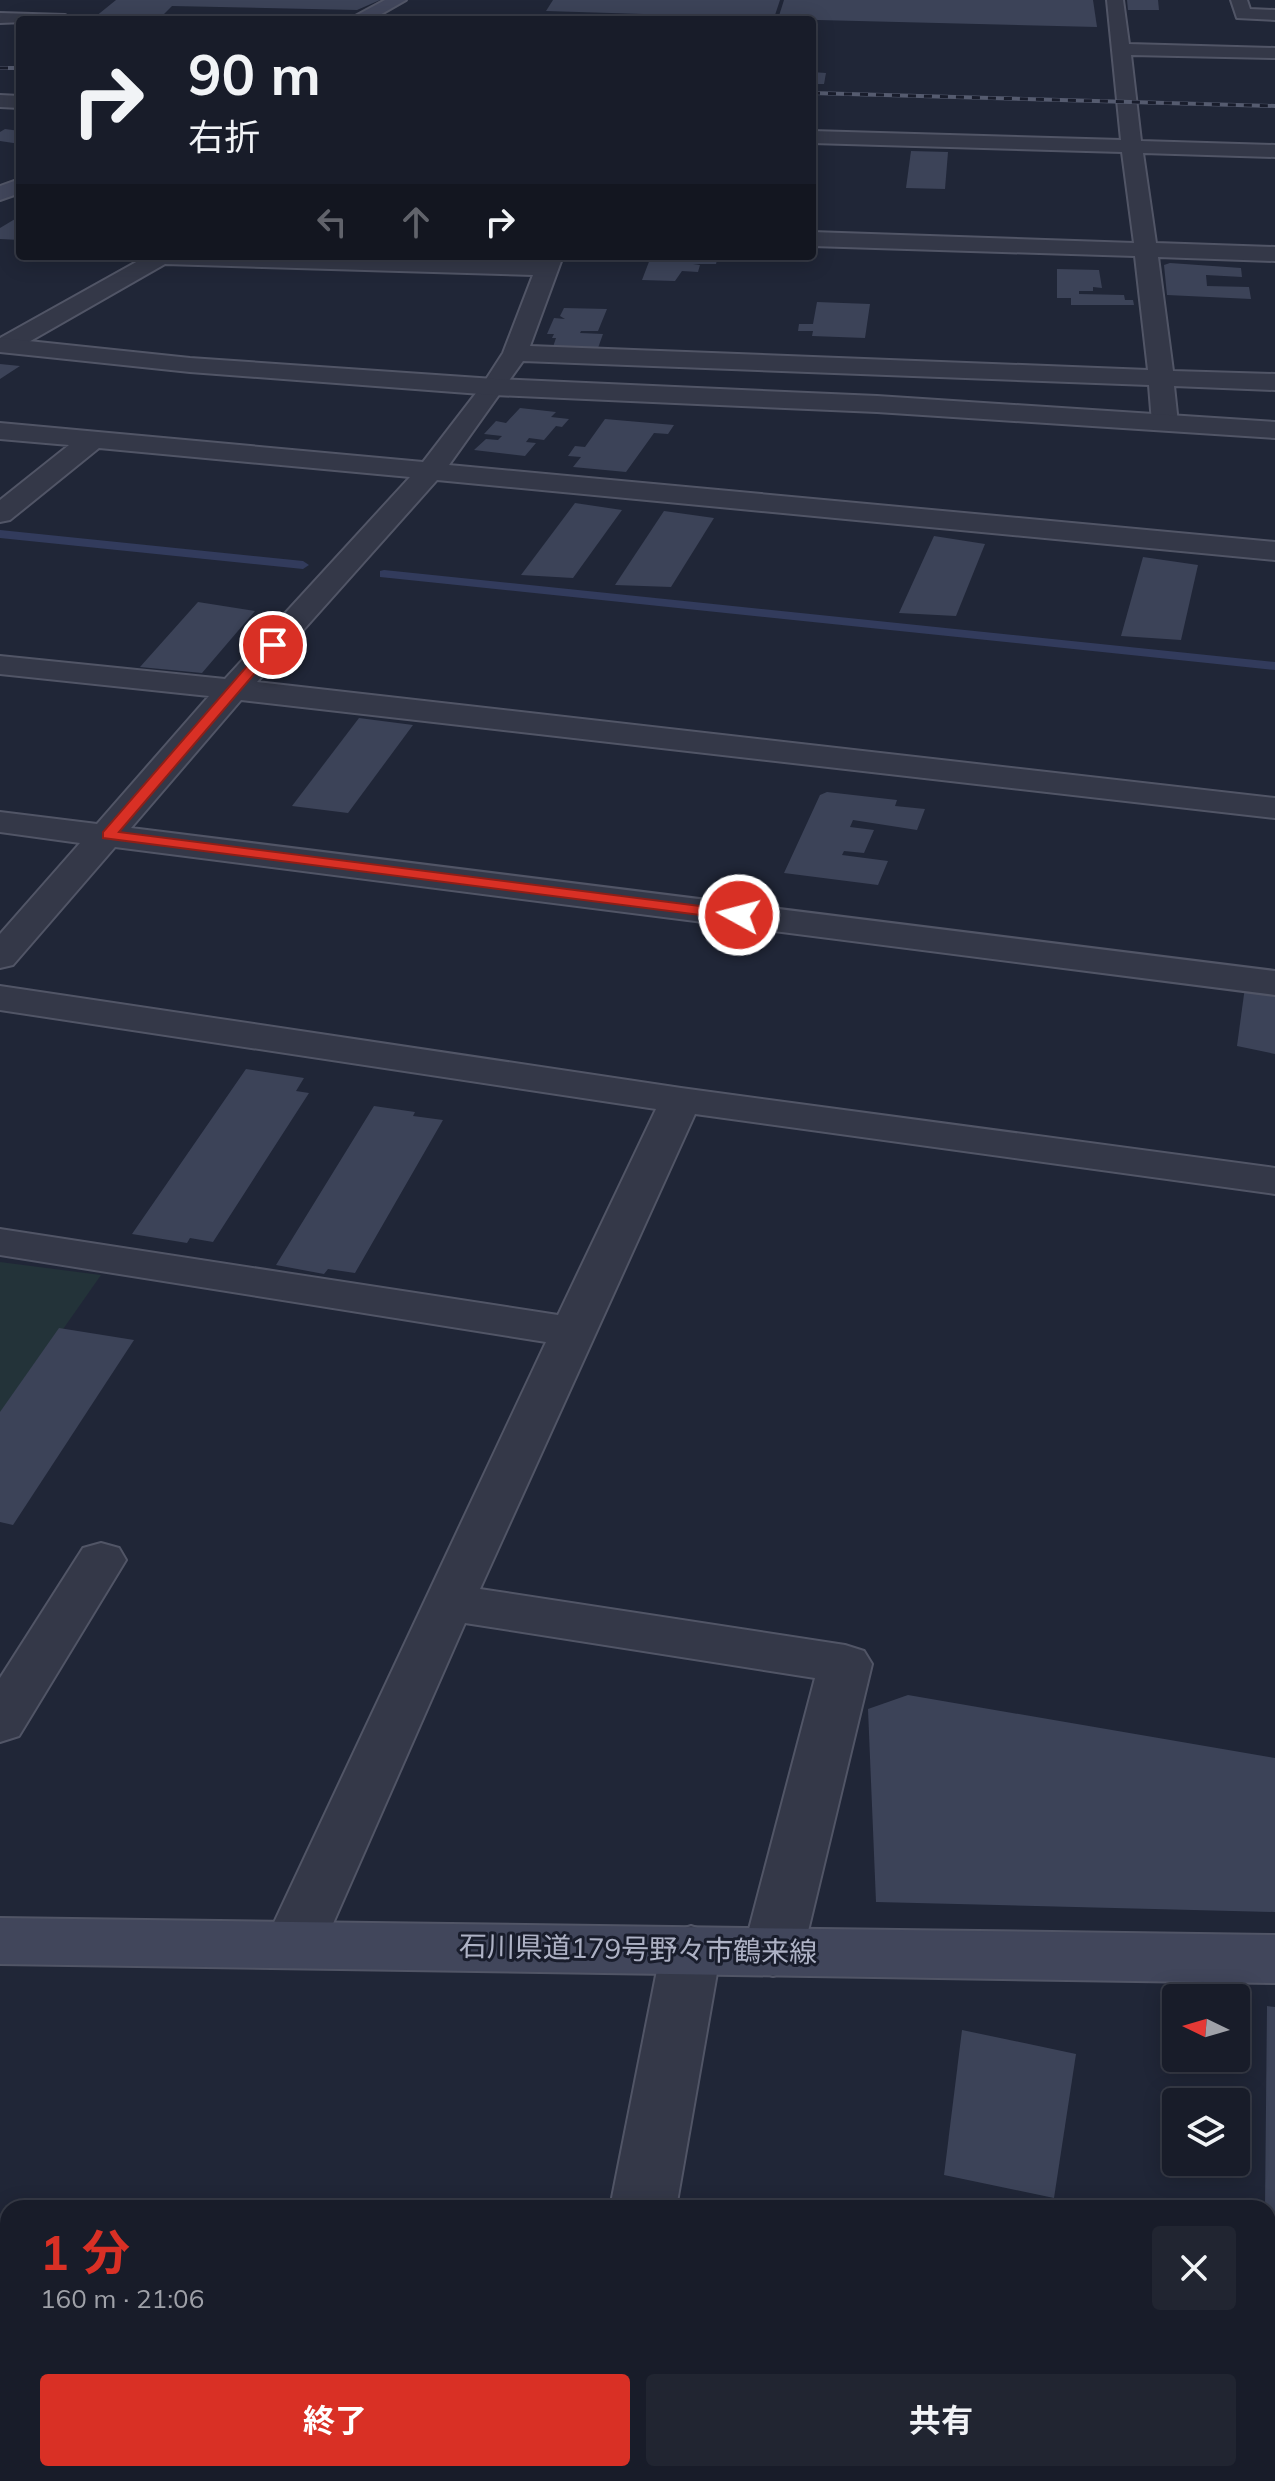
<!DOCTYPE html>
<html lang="ja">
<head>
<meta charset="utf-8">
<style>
	:root { --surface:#181c29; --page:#212531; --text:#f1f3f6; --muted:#9fa1a8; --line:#363a46; --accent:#d93025 }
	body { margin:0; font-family:Mulish,"Noto Sans JP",sans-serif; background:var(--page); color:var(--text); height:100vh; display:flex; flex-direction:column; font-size:30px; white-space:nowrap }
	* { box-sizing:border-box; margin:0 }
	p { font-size:26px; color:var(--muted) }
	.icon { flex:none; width:44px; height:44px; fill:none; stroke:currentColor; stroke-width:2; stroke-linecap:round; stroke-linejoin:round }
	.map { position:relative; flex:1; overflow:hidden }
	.side { position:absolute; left:0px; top:2200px; width:1276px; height:282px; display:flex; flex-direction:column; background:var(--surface); border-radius:24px 24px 0 0; box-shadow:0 4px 20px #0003,0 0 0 2px var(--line) }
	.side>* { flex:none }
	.hud { position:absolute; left:16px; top:16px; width:800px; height:244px; border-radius:8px; box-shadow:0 4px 20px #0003,0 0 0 2px var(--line); background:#181c29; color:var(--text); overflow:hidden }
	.needle { width:52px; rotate:275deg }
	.buttons { position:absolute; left:1162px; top:1984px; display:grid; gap:16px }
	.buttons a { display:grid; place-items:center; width:88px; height:88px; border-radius:8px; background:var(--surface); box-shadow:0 4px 20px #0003,0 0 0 2px var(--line); font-size:40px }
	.pin { position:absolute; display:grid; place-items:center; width:68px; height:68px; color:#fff; margin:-34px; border:4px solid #fff; border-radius:50%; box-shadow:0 2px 8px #0007 }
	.me { position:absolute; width:88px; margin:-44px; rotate:277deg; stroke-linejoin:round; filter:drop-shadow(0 0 6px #0008) }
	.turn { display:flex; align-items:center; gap:28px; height:168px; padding:0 40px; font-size:36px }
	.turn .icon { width:104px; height:104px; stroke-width:2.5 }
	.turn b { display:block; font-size:56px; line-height:68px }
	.lanes { display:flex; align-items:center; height:76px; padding:0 40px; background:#0003; justify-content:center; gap:40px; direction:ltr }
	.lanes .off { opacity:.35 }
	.round { display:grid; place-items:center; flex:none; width:84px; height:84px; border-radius:8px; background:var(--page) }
	.summary { display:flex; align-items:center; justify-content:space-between; height:136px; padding:0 40px }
	h1 { font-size:48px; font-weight:700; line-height:60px; color:var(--accent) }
	.cta { display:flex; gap:16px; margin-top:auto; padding:16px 40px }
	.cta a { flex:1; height:92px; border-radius:8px; background:var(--accent); color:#fff; font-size:32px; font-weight:700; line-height:92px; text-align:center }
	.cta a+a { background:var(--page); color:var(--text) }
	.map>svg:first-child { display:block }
	.green { fill:#233339 }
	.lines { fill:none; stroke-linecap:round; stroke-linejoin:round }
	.stream { fill:#323b5c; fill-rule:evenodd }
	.building { fill:#3c4358 }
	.minor-casing { stroke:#515566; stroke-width:4 }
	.tertiary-casing { stroke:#515566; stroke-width:4 }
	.secondary-casing { stroke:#515566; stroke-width:4 }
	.minor { fill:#343848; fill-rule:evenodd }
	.tertiary { fill:#343848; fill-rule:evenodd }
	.secondary { fill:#41465b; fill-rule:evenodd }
	.rail-casing { stroke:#555b6f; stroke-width:4 }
	.rail { stroke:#191d2c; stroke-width:3; stroke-dasharray:8; stroke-linecap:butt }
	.route { fill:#d93025; stroke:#8d1f18; stroke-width:2 }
	.labels { text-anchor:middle; stroke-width:6; stroke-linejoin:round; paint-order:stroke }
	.near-street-label { font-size:28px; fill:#aeb2c5; stroke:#191d2c }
</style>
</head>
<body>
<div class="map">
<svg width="1275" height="2481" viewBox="0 0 1275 2481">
	<rect width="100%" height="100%" fill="#202637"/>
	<path class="green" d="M 0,1262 L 101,1275 L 0,1419 Z"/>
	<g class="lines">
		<g class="stream">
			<path d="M 0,530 L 303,561 L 309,565 L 303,569 L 0,538 Z"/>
			<path d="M 384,570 L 1275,662 L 1275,670 L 380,577 L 380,571 Z"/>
		</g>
	</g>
	<g class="building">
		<path d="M 116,0 L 380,0 L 357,10 L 172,6 L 159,19 L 95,17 Z"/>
		<path d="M 553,0 L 780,0 L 774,18 L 546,11 Z"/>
		<path d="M 784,0 L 1093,0 L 1097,27 L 778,19 Z"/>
		<path d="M 1127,0 L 1158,0 L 1159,10 L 1128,10 Z"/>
		<path d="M 812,72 L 826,73 L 824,84 L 812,84 Z"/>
		<path d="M 5,129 L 20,131 L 20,144 L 0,141 L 0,132 Z"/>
		<path d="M 911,151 L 948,152 L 945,189 L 906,188 Z"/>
		<path d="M 20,216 L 20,240 L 0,239 L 0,228 Z"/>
		<path d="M 655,256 L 718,256 L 716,264 L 693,264 L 700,265 L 698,272 L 682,271 L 675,281 L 642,280 L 650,259 Z"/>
		<path d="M 1170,263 L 1241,268 L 1242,277 L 1206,275 L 1207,286 L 1249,287 L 1251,299 L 1167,295 L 1164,265 Z"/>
		<path d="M 1057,269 L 1099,270 L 1102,288 L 1093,287 L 1093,291 L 1079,291 L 1079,294 L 1124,295 L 1125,300 L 1133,300 L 1134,305 L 1071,305 L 1071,298 L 1057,298 Z"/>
		<path d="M 817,302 L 870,304 L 865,338 L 812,336 L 813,331 L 798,331 L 799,324 L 813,324 Z"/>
		<path d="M 564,308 L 607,309 L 598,331 L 581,331 L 580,333 L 603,334 L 598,348 L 552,350 L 556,338 L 552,338 L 554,334 L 547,334 L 554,318 L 565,319 L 560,316 Z"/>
		<path d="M 0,364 L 20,366 L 0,379 Z"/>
		<path d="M 520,408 L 556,412 L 551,417 L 569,419 L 562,427 L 556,426 L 544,440 L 529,438 L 526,442 L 536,443 L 525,456 L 474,450 L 486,439 L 498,440 L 502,436 L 484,434 L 496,421 L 506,423 Z"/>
		<path d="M 605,419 L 674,425 L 668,434 L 654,433 L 626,472 L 573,467 L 581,457 L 568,456 L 575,446 L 585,447 Z"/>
		<path d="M 575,503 L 622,510 L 573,578 L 521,575 Z"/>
		<path d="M 664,511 L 714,518 L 671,587 L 615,585 Z"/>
		<path d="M 934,536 L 985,544 L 956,616 L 899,613 Z"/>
		<path d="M 1143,557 L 1198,565 L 1181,640 L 1121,636 Z"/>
		<path d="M 198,602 L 255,611 L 202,673 L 140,667 Z"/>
		<path d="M 359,718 L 413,725 L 348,813 L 292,806 Z"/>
		<path d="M 827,792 L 897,800 L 895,806 L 925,809 L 917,830 L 853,820 L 850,827 L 874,830 L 864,853 L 844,851 L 842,855 L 888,861 L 878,885 L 784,873 L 820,795 Z"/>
		<path d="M 1245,987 L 1275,991 L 1275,1054 L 1237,1046 Z"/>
		<path d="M 246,1069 L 304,1078 L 296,1091 L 309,1093 L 213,1242 L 190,1238 L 187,1243 L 132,1234 Z"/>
		<path d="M 374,1106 L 415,1112 L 413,1116 L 443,1120 L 355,1273 L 328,1269 L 324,1274 L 276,1265 Z"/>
		<path d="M 59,1328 L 134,1340 L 13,1525 L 0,1522 L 0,1412 Z"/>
		<path d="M 908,1695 L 1275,1758 L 1275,1912 L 876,1902 L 868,1709 Z"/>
		<path d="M 1267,2006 L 1275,2007 L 1275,2317 L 1268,2315 L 1268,2208 L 1265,2208 Z"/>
		<path d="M 962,2030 L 1076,2054 L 1054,2198 L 944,2175 Z"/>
		<path d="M 1268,2354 L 1275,2355 L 1275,2481 L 1249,2481 L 1249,2474 L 1268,2474 Z"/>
		<path d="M 969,2474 L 1133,2474 L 1133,2481 L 968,2481 Z"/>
	</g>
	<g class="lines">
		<defs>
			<g id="minor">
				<path d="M 1107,0 L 1123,0 L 1129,44 L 1275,48 L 1275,58 L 1131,55 L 1141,141 L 1275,145 L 1275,157 L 1143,153 L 1156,243 L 1275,247 L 1275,261 L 1158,257 L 1173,371 L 1275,374 L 1275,390 L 1174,386 L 1178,423 L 1174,429 L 1156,429 L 1152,423 L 1149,385 L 523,361 L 449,465 L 1275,542 L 1275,560 L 437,480 L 257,682 L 1275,798 L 1275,818 L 241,700 L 131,828 L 1275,971 L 1275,995 L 115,847 L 13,965 L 0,968 L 0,934 L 80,843 L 0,832 L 0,812 L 97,824 L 209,696 L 0,674 L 0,656 L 225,679 L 410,477 L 99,448 L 10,520 L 0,522 L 0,500 L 69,445 L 0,439 L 0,423 L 423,462 L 483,384 L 503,353 L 533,275 L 165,264 L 13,351 L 0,352 L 0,338 L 147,256 L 347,256 L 538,262 L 541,256 L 563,256 L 530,346 L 1148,370 L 1135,256 L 812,246 L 812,232 L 1134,243 L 1122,152 L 812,143 L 812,131 L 1121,140 Z"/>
				<path d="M 1231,0 L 1247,0 L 1250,9 L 1275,10 L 1275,20 L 1237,18 Z"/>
				<path d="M 0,13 L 65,15 L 74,20 L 0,23 Z"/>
				<path d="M 0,95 L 20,96 L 20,108 L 0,107 Z"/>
				<path d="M 0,986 L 681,1088 L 1275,1168 L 1275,1194 L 695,1114 L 480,1589 L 845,1645 L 864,1651 L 872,1664 L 803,1952 L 794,1969 L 773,1976 L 752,1969 L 743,1952 L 815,1678 L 465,1623 L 324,1944 L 315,1961 L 294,1968 L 273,1961 L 264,1944 L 546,1342 L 0,1255 L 0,1229 L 558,1315 L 656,1109 L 0,1010 Z"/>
				<path d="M 101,1543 L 119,1548 L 126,1560 L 19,1736 L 0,1742 L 0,1678 L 83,1548 Z"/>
				<path d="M 691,1926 L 712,1933 L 721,1950 L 676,2208 L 610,2208 L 661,1950 L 670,1933 Z"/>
				<path d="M 558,2474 L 628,2474 L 627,2481 L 555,2481 Z"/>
			</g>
			<path id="tertiary" d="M 0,338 L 190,358 L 494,379 L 877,396 L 1275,422 L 1275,438 L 877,412 L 494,395 L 190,372 L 0,352 Z"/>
			<g id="secondary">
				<path d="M 385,0 L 406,0 L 371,20 L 348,20 Z"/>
				<path d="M 20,179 L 20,193 L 0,200 L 0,186 Z"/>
				<path d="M 0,1918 L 1275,1935 L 1275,1983 L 0,1964 Z"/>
			</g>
		</defs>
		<use href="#minor" class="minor-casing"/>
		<use href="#tertiary" class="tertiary-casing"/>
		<use href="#secondary" class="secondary-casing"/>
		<use href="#minor" class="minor"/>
		<use href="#tertiary" class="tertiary"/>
		<use href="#secondary" class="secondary"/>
		<defs>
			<g id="rail">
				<path d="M 0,68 L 20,68"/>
				<path d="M 812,93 L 1275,106"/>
			</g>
		</defs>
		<use href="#rail" class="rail-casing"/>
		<use href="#rail" class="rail"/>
	</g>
	<path class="route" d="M 268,642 L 279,645 L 119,832 L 739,911 L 747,915 L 739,920 L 103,838 L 103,832 Z"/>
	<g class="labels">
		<g class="near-street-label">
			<text transform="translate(638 1949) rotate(1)" y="10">石川県道179号野々市鶴来線</text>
		</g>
	</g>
</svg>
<div class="buttons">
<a><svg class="needle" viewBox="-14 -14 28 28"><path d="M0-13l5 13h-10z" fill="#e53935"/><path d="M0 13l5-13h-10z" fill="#9fa1a8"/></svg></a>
<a><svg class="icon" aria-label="layers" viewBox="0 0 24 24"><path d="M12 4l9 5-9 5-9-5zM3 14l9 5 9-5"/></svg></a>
</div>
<div class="pin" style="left:273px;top:645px;background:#d93025"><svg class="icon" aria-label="arrive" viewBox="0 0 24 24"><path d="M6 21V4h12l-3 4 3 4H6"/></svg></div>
<svg class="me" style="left:739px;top:915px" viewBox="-20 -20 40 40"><circle r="17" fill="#d93025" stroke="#fff" stroke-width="3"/><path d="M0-11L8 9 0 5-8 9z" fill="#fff"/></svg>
<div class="hud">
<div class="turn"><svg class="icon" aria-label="right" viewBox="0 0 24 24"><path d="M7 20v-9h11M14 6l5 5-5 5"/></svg><div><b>90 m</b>右折</div></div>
<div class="lanes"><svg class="icon off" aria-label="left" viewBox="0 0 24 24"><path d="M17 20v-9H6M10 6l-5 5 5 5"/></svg><svg class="icon off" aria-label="ahead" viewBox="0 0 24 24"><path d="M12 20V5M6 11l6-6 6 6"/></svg><svg class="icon" aria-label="right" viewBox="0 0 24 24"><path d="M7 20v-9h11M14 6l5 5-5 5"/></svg></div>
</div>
<section class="side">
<div class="summary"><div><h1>1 分</h1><p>160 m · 21:06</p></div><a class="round"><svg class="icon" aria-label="close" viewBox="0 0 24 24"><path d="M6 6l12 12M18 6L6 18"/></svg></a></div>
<div class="cta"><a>終了</a><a>共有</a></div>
</section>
</div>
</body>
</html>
